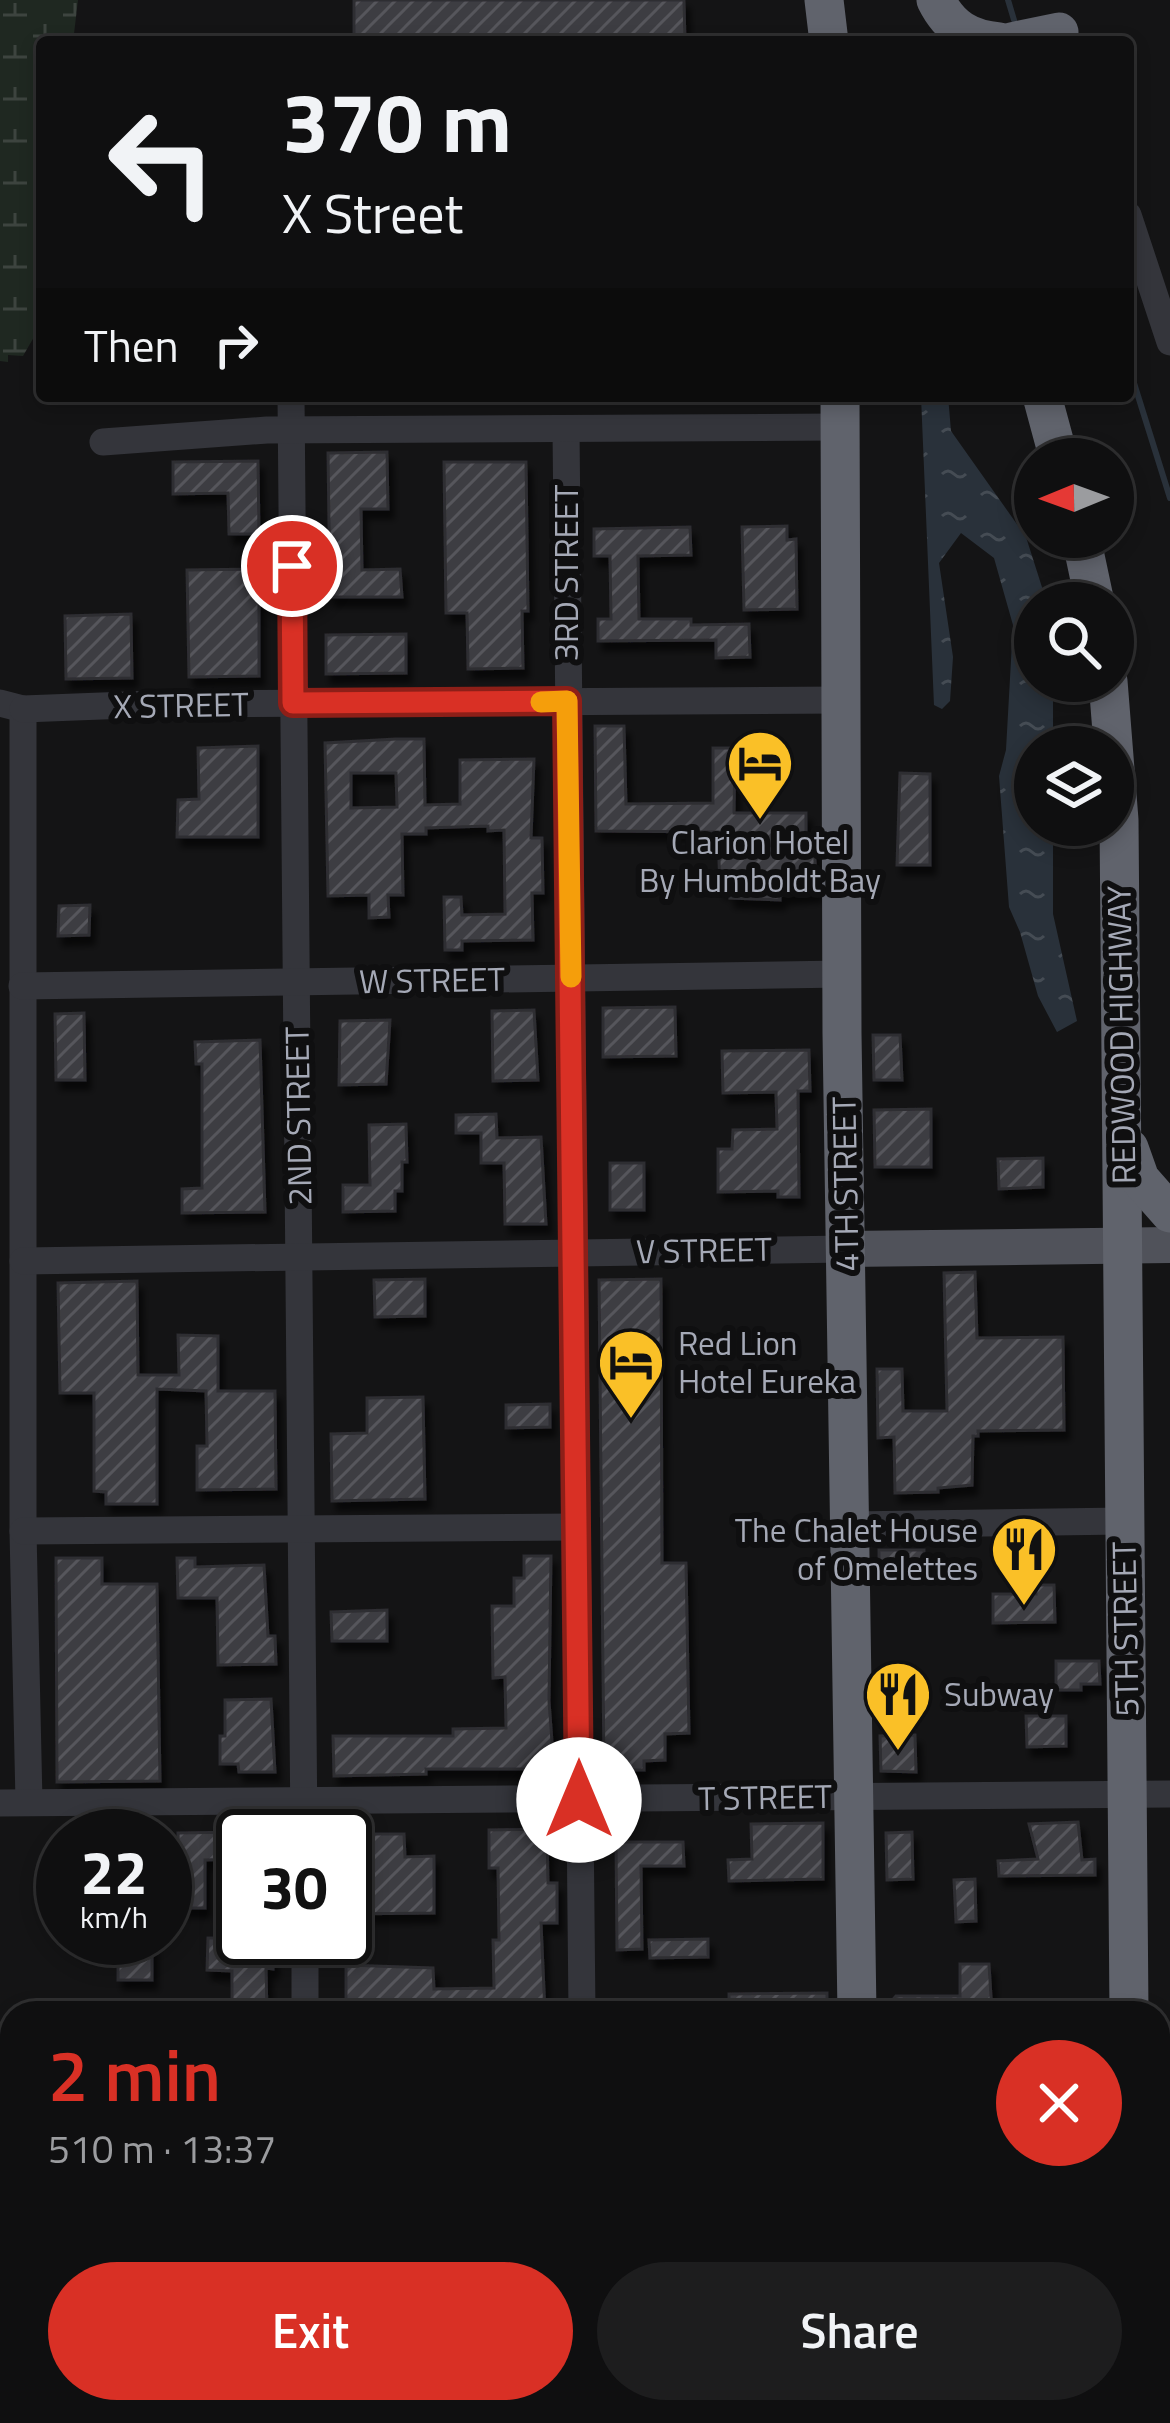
<!DOCTYPE html>
<html lang="en">
<head>
<meta charset="utf-8">
<style>
	:root { --surface:#0f0f10; --page:#1d1d1e; --text:#f1f3f6; --muted:#9b9c9f; --line:#2f2f30; --accent:#d93025 }
	body { margin:0; font-family:"Titillium Web",sans-serif; background:var(--page); color:var(--text); height:100vh; display:flex; flex-direction:column; font-size:45px; white-space:nowrap }
	* { box-sizing:border-box; margin:0 }
	p { font-size:39px; color:var(--muted) }
	.icon { flex:none; width:66px; height:66px; fill:none; stroke:currentColor; stroke-width:2; stroke-linecap:round; stroke-linejoin:round }
	.map { position:relative; flex:1; overflow:hidden }
	.details { position:absolute; left:0px; top:2001px; width:1170px; height:423px; display:flex; flex-direction:column; background:var(--surface); border-radius:36px 36px 0 0; box-shadow:0 6px 18px #0003,0 0 0 3px var(--line) }
	.details>* { flex:none }
	.hud { position:absolute; left:36px; top:36px; width:1098px; height:366px; border-radius:12px; box-shadow:0 6px 18px #0003,0 0 0 3px var(--line); background:#0f0f10; color:var(--text); overflow:hidden }
	.needle { width:78px; rotate:269deg }
	.buttons { position:absolute; left:1014px; top:438px; display:grid; gap:24px }
	.buttons a { display:grid; place-items:center; width:120px; height:120px; border-radius:50%; background:var(--surface); box-shadow:0 6px 18px #0003,0 0 0 3px var(--line); font-size:60px }
	.speed { position:absolute; left:36px; top:1809px; display:flex; gap:24px; font-size:60px; font-weight:700; text-align:center }
	.speed>* { display:grid; place-content:center; width:156px; height:156px; border-radius:50%; background:var(--surface); box-shadow:0 6px 18px #0003,0 0 0 3px var(--line); line-height:1 }
	.speed small { font-size:30px; font-weight:400 }
	.speed .limit { border:6px solid #111; border-radius:18px; background:#fff; color:#111 }
	.pin { position:absolute; display:grid; place-items:center; width:102px; height:102px; color:#fff; margin:-51px; border:6px solid #fff; border-radius:50%; box-shadow:0 3px 12px #0007 }
	.me { position:absolute; width:132px; margin:-66px; rotate:0deg; stroke-linejoin:round; filter:drop-shadow(0 0 9px #0008) }
	.turn { display:flex; align-items:center; gap:42px; height:252px; padding:0 48px; font-size:54px }
	.turn .icon { width:156px; height:156px; stroke-width:2.5 }
	.turn b { display:block; font-size:84px; line-height:102px }
	.then { display:flex; align-items:center; height:114px; padding:0 48px; background:#0003; gap:24px; font-size:45px }
	.round { display:grid; place-items:center; flex:none; width:126px; height:126px; border-radius:63px; background:var(--page) }
	.head { display:flex; align-items:center; justify-content:space-between; height:204px; padding:0 48px }
	h1 { font-size:72px; font-weight:600; line-height:90px; color:var(--accent) }
	.cta { display:flex; gap:24px; margin-top:auto; padding:24px 48px }
	.cta a { flex:1; height:138px; border-radius:72px; background:var(--accent); color:#fff; font-size:48px; font-weight:600; line-height:138px; text-align:center }
	.cta a+a { background:var(--page); color:var(--text) }
	.map>svg:first-child { display:block }
	.wetland { fill:url(#wetland-marsh) }
	.water { fill:url(#water-ripples) }
	.lines { fill:none; stroke-linecap:round; stroke-linejoin:round }
	.stream { stroke:#29313a; stroke-width:6 }
	.building { fill:url(#building-hatch); stroke:#2e2d32; stroke-width:3; fill-rule:evenodd; filter:url(#shadow) }
	.minor { stroke:#34353b; stroke-width:27 }
	.major { stroke:#50525a; stroke-width:36 }
	.highway { stroke:#60636c; stroke-width:39 }
	.route-casing { stroke:#8d1f18; stroke-width:30 }
	.route { stroke:#d93025; stroke-width:21 }
	.slow { stroke:#f59e0b; stroke-width:21 }
	.labels { text-anchor:middle; stroke-width:12; stroke-linejoin:round; paint-order:stroke }
	.street-label { font-size:33px; fill:#a5a9b6; stroke:#0f0f10 }
	.poi-label { font-size:33px; fill:#a5a9b6; stroke:#0f0f10; text-anchor:start }
</style>
</head>
<body>
<div class="map">
<svg width="1170" height="2423" viewBox="0 0 1170 2423">
	<defs>
		<pattern id="wetland-marsh" width="20" height="14" patternUnits="userSpaceOnUse" patternTransform="scale(3)"><rect width="20" height="14" fill="#1f2821"/><path d="M1 5h8M5 5V1M11 12h8M15 12V8" fill="none" stroke="#3d443f"/></pattern>
		<pattern id="water-ripples" width="26" height="14" patternUnits="userSpaceOnUse" patternTransform="scale(3)"><rect width="26" height="14" fill="#29313a"/><path d="M2 4q2-2 4 0t4 0M15 11q2-2 4 0t4 0" fill="none" stroke="#454c54"/></pattern>
		<pattern id="building-hatch" width="6" height="6" patternUnits="userSpaceOnUse" patternTransform="scale(3)"><rect width="6" height="6" fill="#3e3e42"/><path d="M-1 1l2-2M0 6l6-6M5 7l2-2" fill="none" stroke="#57575b"/></pattern>
		<filter id="shadow"><feDropShadow dx="5" dy="9" stdDeviation="3" flood-color="#0009"/></filter>
	</defs>
	<rect width="100%" height="100%" fill="#141415"/>
	<path class="wetland" d="M 0,0 L 78,0 L 73,42 L 42,42 L 42,323 L 23,356 L 8,355 L 8,362 L 0,361 Z"/>
	<path class="water" d="M 921,396 L 948,396 L 951,431 L 1026,537 L 1047,603 L 1035,603 L 1035,681 L 1053,681 L 1053,747 L 1035,747 L 1035,825 L 1053,825 L 1053,914 L 1077,1021 L 1057,1032 L 1038,996 L 1020,932 L 1009,907 L 999,776 L 1006,750 L 1013,625 L 994,558 L 961,533 L 939,563 L 953,657 L 950,701 L 942,709 L 934,705 Z"/>
	<g class="lines">
		<g class="stream">
			<path d="M 1008,0 L 1014,20"/>
			<path d="M 1128,364 L 1170,498"/>
		</g>
	</g>
	<g class="building">
		<path d="M 354,0 L 684,0 L 685,42 L 354,42 Z"/>
		<path d="M 387,452 L 388,509 L 361,509 L 362,570 L 400,569 L 402,597 L 330,597 L 328,453 Z"/>
		<path d="M 258,461 L 259,534 L 229,534 L 228,493 L 173,494 L 173,462 Z"/>
		<path d="M 444,462 L 526,462 L 528,611 L 522,611 L 523,668 L 468,669 L 467,613 L 446,613 Z"/>
		<path d="M 787,526 L 787,540 L 796,539 L 797,609 L 744,610 L 742,527 Z"/>
		<path d="M 690,527 L 691,555 L 638,556 L 639,619 L 691,619 L 691,625 L 749,624 L 750,657 L 716,658 L 716,640 L 598,641 L 598,619 L 611,619 L 610,556 L 594,556 L 594,529 Z"/>
		<path d="M 259,569 L 259,676 L 189,677 L 187,570 Z"/>
		<path d="M 131,614 L 132,678 L 66,679 L 65,616 Z"/>
		<path d="M 406,634 L 406,673 L 326,674 L 326,635 Z"/>
		<path d="M 595,726 L 624,726 L 626,804 L 713,803 L 713,748 L 735,748 L 734,813 L 806,813 L 806,845 L 814,845 L 817,892 L 780,895 L 780,900 L 730,898 L 730,888 L 720,889 L 718,832 L 596,831 Z"/>
		<path d="M 396,739 L 424,739 L 425,805 L 460,804 L 460,760 L 534,759 L 531,838 L 542,838 L 543,893 L 532,893 L 533,940 L 462,941 L 462,950 L 445,950 L 444,897 L 461,897 L 462,915 L 505,914 L 504,830 L 488,831 L 488,826 L 426,828 L 426,834 L 402,834 L 403,895 L 388,895 L 389,917 L 369,918 L 369,895 L 328,896 L 325,743 ZM 351,773 L 396,773 L 397,807 L 351,808 Z"/>
		<path d="M 258,746 L 258,837 L 177,837 L 178,800 L 199,799 L 198,748 Z"/>
		<path d="M 900,773 L 930,774 L 930,865 L 897,865 Z"/>
		<path d="M 90,905 L 89,935 L 58,936 L 59,906 Z"/>
		<path d="M 675,1007 L 676,1056 L 603,1057 L 603,1008 Z"/>
		<path d="M 534,1010 L 538,1080 L 493,1081 L 492,1011 Z"/>
		<path d="M 84,1013 L 85,1080 L 56,1080 L 55,1014 Z"/>
		<path d="M 390,1020 L 386,1084 L 339,1085 L 340,1021 Z"/>
		<path d="M 873,1035 L 900,1035 L 902,1080 L 874,1080 Z"/>
		<path d="M 260,1040 L 265,1212 L 182,1213 L 182,1189 L 202,1188 L 202,1064 L 196,1064 L 195,1042 Z"/>
		<path d="M 809,1050 L 810,1091 L 798,1091 L 799,1197 L 778,1197 L 778,1191 L 718,1192 L 718,1149 L 732,1149 L 733,1130 L 777,1129 L 776,1092 L 723,1093 L 722,1051 Z"/>
		<path d="M 931,1109 L 931,1167 L 875,1167 L 874,1110 Z"/>
		<path d="M 496,1114 L 497,1138 L 541,1137 L 546,1224 L 505,1224 L 504,1163 L 481,1163 L 481,1133 L 456,1133 L 456,1115 Z"/>
		<path d="M 406,1124 L 407,1162 L 402,1162 L 402,1191 L 395,1191 L 395,1211 L 343,1212 L 343,1185 L 370,1185 L 369,1125 Z"/>
		<path d="M 1043,1158 L 1043,1187 L 999,1189 L 998,1159 Z"/>
		<rect x="610" y="1163" width="34" height="47"/>
		<path d="M 975,1272 L 977,1338 L 1063,1337 L 1064,1430 L 978,1431 L 978,1436 L 973,1436 L 972,1485 L 938,1488 L 938,1492 L 895,1493 L 894,1437 L 878,1438 L 877,1369 L 902,1369 L 903,1411 L 947,1411 L 944,1273 Z"/>
		<path d="M 425,1279 L 425,1316 L 375,1317 L 374,1280 Z"/>
		<path d="M 661,1279 L 662,1563 L 686,1563 L 689,1733 L 665,1734 L 665,1760 L 644,1761 L 644,1770 L 604,1770 L 599,1280 Z"/>
		<path d="M 137,1281 L 138,1375 L 179,1375 L 178,1335 L 218,1336 L 218,1391 L 275,1391 L 276,1489 L 197,1490 L 197,1446 L 207,1446 L 206,1391 L 157,1389 L 157,1504 L 106,1504 L 106,1492 L 94,1491 L 94,1393 L 60,1393 L 58,1283 Z"/>
		<path d="M 423,1397 L 425,1499 L 332,1501 L 331,1434 L 367,1433 L 367,1398 Z"/>
		<path d="M 550,1404 L 550,1427 L 506,1428 L 506,1405 Z"/>
		<rect x="879" y="1550" width="45" height="19"/>
		<path d="M 524,1556 L 551,1556 L 549,1701 L 554,1769 L 426,1769 L 426,1774 L 334,1776 L 333,1736 L 453,1736 L 453,1729 L 506,1728 L 505,1677 L 493,1678 L 492,1606 L 514,1606 L 514,1578 L 524,1578 Z"/>
		<path d="M 56,1558 L 102,1558 L 102,1584 L 157,1584 L 160,1781 L 57,1782 Z"/>
		<path d="M 177,1558 L 195,1558 L 195,1567 L 264,1565 L 268,1636 L 275,1636 L 276,1664 L 218,1665 L 217,1598 L 178,1598 Z"/>
		<path d="M 1036,1585 L 1054,1585 L 1055,1622 L 993,1623 L 993,1594 L 1036,1594 Z"/>
		<path d="M 387,1610 L 387,1641 L 332,1641 L 331,1612 Z"/>
		<path d="M 1056,1661 L 1099,1661 L 1100,1684 L 1081,1684 L 1081,1690 L 1056,1690 Z"/>
		<path d="M 271,1699 L 275,1772 L 239,1772 L 238,1764 L 220,1764 L 220,1736 L 225,1736 L 225,1700 Z"/>
		<path d="M 1026,1716 L 1066,1716 L 1066,1746 L 1027,1747 Z"/>
		<path d="M 915,1735 L 916,1772 L 881,1771 L 880,1736 Z"/>
		<path d="M 1078,1822 L 1082,1860 L 1095,1859 L 1095,1875 L 999,1876 L 998,1861 L 1038,1859 L 1029,1824 Z"/>
		<path d="M 823,1823 L 823,1879 L 729,1881 L 728,1860 L 752,1859 L 751,1824 Z"/>
		<path d="M 547,1829 L 548,1883 L 557,1883 L 557,1923 L 541,1923 L 545,2013 L 346,2013 L 346,1965 L 433,1968 L 434,1989 L 494,1988 L 493,1940 L 499,1940 L 498,1868 L 489,1868 L 489,1830 Z"/>
		<path d="M 243,1832 L 243,1859 L 205,1860 L 205,1908 L 180,1908 L 178,1833 Z"/>
		<path d="M 912,1832 L 913,1879 L 887,1880 L 886,1833 Z"/>
		<path d="M 345,1834 L 404,1834 L 405,1857 L 434,1856 L 434,1913 L 345,1914 Z"/>
		<path d="M 616,1842 L 683,1842 L 684,1866 L 641,1866 L 642,1949 L 617,1950 Z"/>
		<path d="M 975,1879 L 976,1921 L 956,1922 L 954,1880 Z"/>
		<path d="M 226,1903 L 243,1903 L 243,1938 L 273,1938 L 273,1969 L 266,1968 L 267,2013 L 232,2013 L 232,1971 L 207,1970 L 208,1938 L 227,1938 Z"/>
		<rect x="118" y="1938" width="34" height="42"/>
		<path d="M 708,1939 L 708,1957 L 650,1958 L 649,1940 Z"/>
		<path d="M 960,1964 L 989,1964 L 992,2013 L 881,2013 L 896,1996 L 960,1996 Z"/>
		<path d="M 827,1993 L 827,2013 L 729,2013 L 729,1994 Z"/>
	</g>
	<g class="lines">
		<g class="minor">
			<path d="M 1128,215 L 1170,342"/>
			<path d="M 291,396 L 304,1836"/>
			<path d="M 566,429 L 582,2013"/>
			<path d="M 103,442 L 267,430 L 840,427"/>
			<path d="M 0,703 L 23,709 L 23,1531 L 29,1802"/>
			<path d="M 23,709 L 154,704 L 843,700"/>
			<path d="M 22,986 L 843,974"/>
			<path d="M 23,1261 L 846,1249"/>
			<path d="M 851,1525 L 1124,1521"/>
			<path d="M 23,1531 L 577,1527"/>
			<path d="M 0,1803 L 1170,1794"/>
			<path d="M 305,1938 L 305,2013"/>
			<path d="M 0,2054 L 12,2103"/>
			<path d="M 1158,2069 L 1170,2069"/>
			<path d="M 62,2412 L 65,2423"/>
			<path d="M 585,2423 L 585,2412"/>
		</g>
		<g class="major">
			<path d="M 846,1249 L 1170,1245"/>
			<path d="M 1158,2334 L 1170,2334"/>
			<path d="M 0,2390 L 12,2388"/>
		</g>
		<g class="highway">
			<path d="M 824,0 L 829,42"/>
			<path d="M 936,0 C 950,28 969,39 999,42"/>
			<path d="M 1011,42 L 1059,32"/>
			<path d="M 840,396 L 842,1033 L 857,2013"/>
			<path d="M 1042,396 L 1059,459"/>
			<path d="M 1081,537 L 1095,603"/>
			<path d="M 1108,681 L 1119,820 L 1129,2013"/>
			<path d="M 1129,1148 L 1140,1179 L 1170,1213"/>
			<path d="M 1158,2389 L 1170,2421"/>
			<path d="M 860,2412 L 860,2423"/>
		</g>
	</g>
	<g class="lines">
		<defs>
			<path id="route" d="M 292,566 L 293,703 L 567,701 L 579,1800"/>
		</defs>
		<use href="#route" class="route-casing"/>
		<use href="#route" class="route"/>
		<path class="slow" d="M 541,702 L 567,701 L 571,977"/>
	</g>
	<defs>
		<symbol id="hotel-pin" viewBox="-11 -11 22 30"><path d="M0 17L-7.5 6A9.5 9.5 0 1 1 7.5 6Z" fill="#fac027" stroke="#0f0f10"/><path d="M-6-4.5h1.5V1H6V5H4.5V3h-9V5H-6ZM-4 0a1.8 1.8 0 1 1 3.6 0ZM.5 0V-2.5h3Q6-2.5 6 0Z" fill="#111"/></symbol>
		<symbol id="restaurant-pin" viewBox="-11 -11 22 30"><path d="M0 17L-7.5 6A9.5 9.5 0 1 1 7.5 6Z" fill="#fac027" stroke="#0f0f10"/><path d="M-5-6h1v4h1v-4h1v4h1v-4h1v5L-1.5 .5V6h-2V.5L-5-1ZM5-6V6H3V1.5H1.5Q1.5-4 5-6Z" fill="#111"/></symbol>
	</defs>
	<g fill-rule="evenodd">
		<use href="#hotel-pin" x="722" y="725" width="76" height="104"/>
		<use href="#hotel-pin" x="593" y="1324" width="76" height="104"/>
		<use href="#restaurant-pin" x="986" y="1511" width="76" height="104"/>
		<use href="#restaurant-pin" x="860" y="1656" width="76" height="104"/>
	</g>
	<g class="labels">
		<g class="street-label">
			<text transform="translate(566 573) rotate(-90)" y="12">3RD STREET</text>
			<text transform="translate(181 705) rotate(-1)" y="12">X STREET</text>
			<text transform="translate(432 980) rotate(-1)" y="12">W STREET</text>
			<text transform="translate(1121 1035) rotate(-91)" y="12">REDWOOD HIGHWAY</text>
			<text transform="translate(298 1116) rotate(-91)" y="12">2ND STREET</text>
			<text transform="translate(845 1184) rotate(-91)" y="12">4TH STREET</text>
			<text transform="translate(704 1250) rotate(-1)" y="12">V STREET</text>
			<text transform="translate(1125 1629) rotate(-91)" y="12">5TH STREET</text>
			<text transform="translate(765 1797) rotate(-1)" y="12">T STREET</text>
		</g>
		<g class="poi-label">
			<text x="760" y="854" text-anchor="middle">Clarion Hotel<tspan x="760" dy="38">By Humboldt Bay</tspan></text>
			<text x="678" y="1355">Red Lion<tspan x="678" dy="38">Hotel Eureka</tspan></text>
			<text x="978" y="1542" text-anchor="end">The Chalet House<tspan x="978" dy="38">of Omelettes</tspan></text>
			<text x="944" y="1706">Subway</text>
		</g>
	</g>
</svg>
<div class="buttons">
<a><svg class="needle" viewBox="-14 -14 28 28"><path d="M0-13l5 13h-10z" fill="#e53935"/><path d="M0 13l5-13h-10z" fill="#9b9c9f"/></svg></a>
<a><svg class="icon" aria-label="search" viewBox="0 0 24 24"><circle cx="10" cy="10" r="6"/><path d="M15 15l6 6"/></svg></a>
<a><svg class="icon" aria-label="layers" viewBox="0 0 24 24"><path d="M12 4l9 5-9 5-9-5zM3 14l9 5 9-5"/></svg></a>
</div>
<div class="speed"><div>22<small>km/h</small></div><div class="limit">30</div></div>
<div class="pin" style="left:292px;top:566px;background:#d93025"><svg class="icon" aria-label="arrive" viewBox="0 0 24 24"><path d="M6 21V4h12l-3 4 3 4H6"/></svg></div>
<svg class="me" style="left:579px;top:1800px" viewBox="-20 -20 40 40"><circle r="19" fill="#fff"/><path d="M0-13L10 11 0 6-10 11z" fill="#d93025"/></svg>
<div class="hud">
<div class="turn"><svg class="icon" aria-label="left" viewBox="0 0 24 24"><path d="M17 20v-9H6M10 6l-5 5 5 5"/></svg><div><b>370 m</b>X Street</div></div>
<div class="then">Then<svg class="icon" aria-label="right" viewBox="0 0 24 24"><path d="M7 20v-9h11M14 6l5 5-5 5"/></svg></div>
</div>
<section class="details">
<div class="head"><div><h1>2 min</h1><p>510 m · 13:37</p></div><a class="round" style="background:#d93025;color:#fff"><svg class="icon" aria-label="close" viewBox="0 0 24 24"><path d="M6 6l12 12M18 6L6 18"/></svg></a></div>
<div class="cta"><a>Exit</a><a>Share</a></div>
</section>
</div>
</body>
</html>
